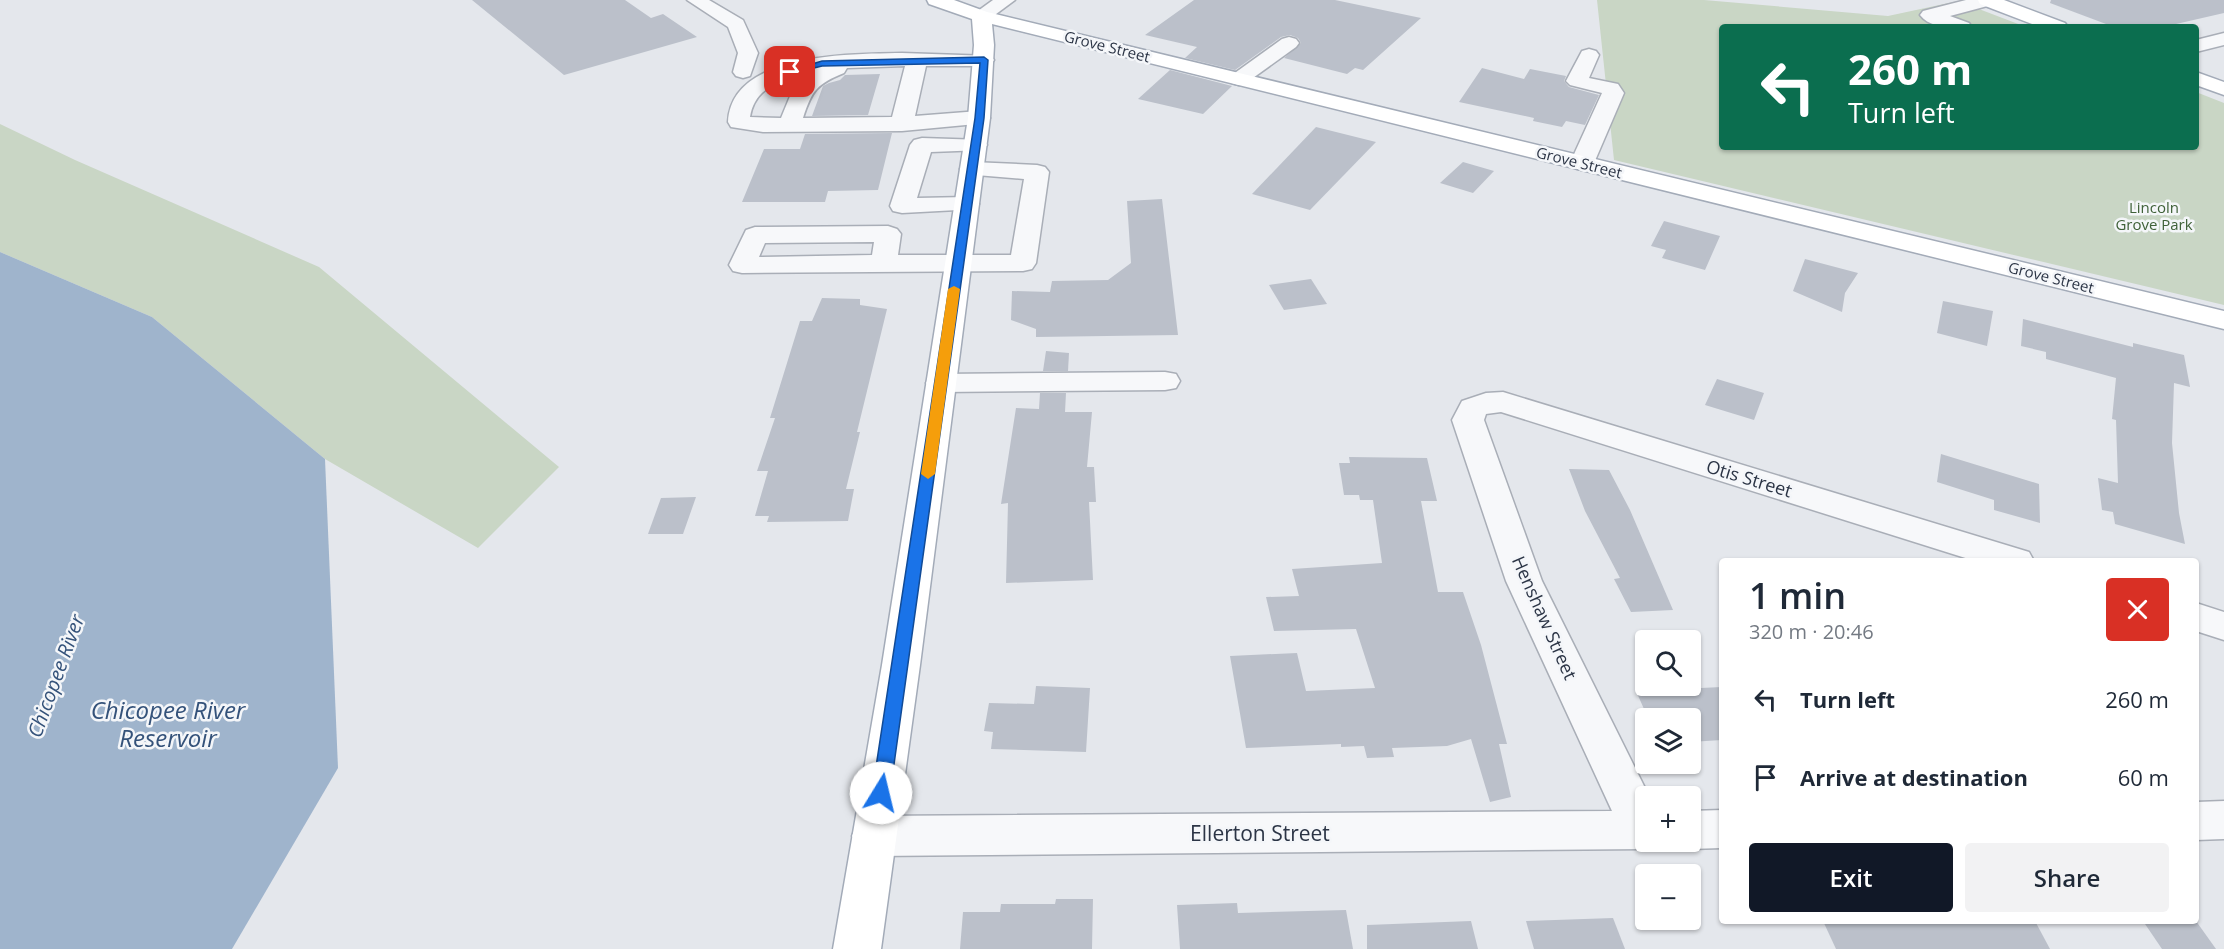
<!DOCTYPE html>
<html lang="en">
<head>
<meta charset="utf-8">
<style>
	:root { --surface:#fff; --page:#f2f2f3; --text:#1f2937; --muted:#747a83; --accent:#111827 }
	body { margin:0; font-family:"Open Sans",sans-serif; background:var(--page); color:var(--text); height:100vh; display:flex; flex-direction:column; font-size:22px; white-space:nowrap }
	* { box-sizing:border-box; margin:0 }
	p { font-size:20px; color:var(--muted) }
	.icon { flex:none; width:33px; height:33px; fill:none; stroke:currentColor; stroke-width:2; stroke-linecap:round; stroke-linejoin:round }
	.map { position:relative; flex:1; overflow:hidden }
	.side { position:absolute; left:1719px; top:558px; width:480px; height:366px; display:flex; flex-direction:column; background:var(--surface); border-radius:6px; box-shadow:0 2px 4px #0004 }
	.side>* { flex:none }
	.hud { position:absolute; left:1719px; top:24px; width:480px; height:126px; border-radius:6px; box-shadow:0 2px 4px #0004; background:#0b6e4f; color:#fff; overflow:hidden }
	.fabs { position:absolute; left:1635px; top:630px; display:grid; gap:12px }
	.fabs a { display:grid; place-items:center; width:66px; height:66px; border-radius:6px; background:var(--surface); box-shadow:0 2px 4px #0004; font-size:30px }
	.pin { position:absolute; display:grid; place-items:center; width:51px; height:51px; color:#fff; margin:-26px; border-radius:12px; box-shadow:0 3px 9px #0006 }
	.me { position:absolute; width:66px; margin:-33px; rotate:9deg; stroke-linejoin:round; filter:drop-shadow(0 0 4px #0008) }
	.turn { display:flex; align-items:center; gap:21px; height:126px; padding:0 30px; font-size:27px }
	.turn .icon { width:78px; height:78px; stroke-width:2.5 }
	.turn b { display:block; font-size:42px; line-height:51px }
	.round { display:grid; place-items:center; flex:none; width:63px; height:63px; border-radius:6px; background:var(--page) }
	.summary { display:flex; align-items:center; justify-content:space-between; height:102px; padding:0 30px }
	h1 { font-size:36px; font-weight:600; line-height:45px }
	.action { display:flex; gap:12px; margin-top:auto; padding:12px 30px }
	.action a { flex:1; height:69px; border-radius:6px; background:var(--accent); color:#fff; font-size:24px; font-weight:600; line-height:69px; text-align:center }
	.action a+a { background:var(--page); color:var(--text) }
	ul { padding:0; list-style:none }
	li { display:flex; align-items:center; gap:18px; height:78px; padding:0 30px }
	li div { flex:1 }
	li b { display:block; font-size:22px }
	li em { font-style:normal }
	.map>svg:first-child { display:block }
	.green { fill:#c9d6c5 }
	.water { fill:#9fb4cc }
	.building { fill:#bbc0ca }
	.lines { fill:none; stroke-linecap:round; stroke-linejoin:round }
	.minor-casing { stroke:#a9aeb7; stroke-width:3 }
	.major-casing { stroke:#a3abb8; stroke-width:3 }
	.minor { fill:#f7f8fa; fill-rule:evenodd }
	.major { fill:#fff; fill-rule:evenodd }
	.route { fill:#1a73e8; stroke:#114b97; stroke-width:1.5 }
	.slow { fill:#f59e0b }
	.labels { text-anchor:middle; stroke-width:5; stroke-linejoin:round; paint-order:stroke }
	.far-street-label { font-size:15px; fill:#2b3445; stroke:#f4f6f9 }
	.far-park-label { font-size:15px; fill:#3f6138; stroke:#f4f6f9 }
	.street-label { font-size:18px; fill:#2b3445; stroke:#f4f6f9 }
	.water-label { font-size:20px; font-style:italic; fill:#34527a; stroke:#f4f6f9 }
	.near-street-label { font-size:21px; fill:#2b3445; stroke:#f4f6f9 }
	.near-water-label { font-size:24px; font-style:italic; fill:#34527a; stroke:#f4f6f9 }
</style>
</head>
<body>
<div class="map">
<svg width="2224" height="949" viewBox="0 0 2224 949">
	<rect width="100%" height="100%" fill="#e4e7ec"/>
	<g class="green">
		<path d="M 1597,0 L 1704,0 L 1888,16 L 1958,1 L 2026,27 L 1722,27 L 1722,147 L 2196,147 L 2196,92 L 2224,103 L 2224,305 L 1614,160 Z"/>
		<path d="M 0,124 L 75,160 L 319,267 L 559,467 L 478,548 L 325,459 L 152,317 L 0,252 Z"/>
	</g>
	<path class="water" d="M 0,252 L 152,317 L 325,459 L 338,768 L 232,949 L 0,949 Z"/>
	<g class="building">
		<path d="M 472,0 L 625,0 L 651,18 L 663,14 L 697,37 L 564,75 Z"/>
		<path d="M 1194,0 L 1335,0 L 1421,18 L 1363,70 L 1355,68 L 1347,74 L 1284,58 L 1301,43 L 1298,38 L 1290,35 L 1281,37 L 1235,70 L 1185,58 L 1197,47 L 1145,35 Z"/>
		<path d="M 2051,0 L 2224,0 L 2224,13 L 2163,27 L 2114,27 L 2050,3 Z"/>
		<path d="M 1482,68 L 1524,79 L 1530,69 L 1566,76 L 1564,81 L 1569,87 L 1599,95 L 1585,125 L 1566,121 L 1562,127 L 1533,121 L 1534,118 L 1459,102 Z"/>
		<path d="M 1170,70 L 1232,86 L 1203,114 L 1138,99 Z"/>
		<path d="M 880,74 L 868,115 L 812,116 L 823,86 L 829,83 L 840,80 L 845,75 Z"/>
		<path d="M 1316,127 L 1376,142 L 1310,210 L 1252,194 Z"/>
		<path d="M 892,133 L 878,190 L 828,191 L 825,202 L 742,202 L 764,149 L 800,149 L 805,134 Z"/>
		<path d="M 1463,162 L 1494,171 L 1473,193 L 1440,183 Z"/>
		<path d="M 1162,199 L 1178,335 L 1036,337 L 1036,329 L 1011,320 L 1012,291 L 1050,292 L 1052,281 L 1108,280 L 1131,263 L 1127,201 Z"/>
		<path d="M 1664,221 L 1720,236 L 1705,270 L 1662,258 L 1666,250 L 1651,246 Z"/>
		<path d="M 1805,259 L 1858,273 L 1845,293 L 1842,312 L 1793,291 Z"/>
		<path d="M 1311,279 L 1327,304 L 1284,310 L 1269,285 Z"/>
		<path d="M 822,298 L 860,299 L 860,305 L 887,309 L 857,432 L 860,432 L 846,489 L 854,489 L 848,521 L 767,522 L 769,516 L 755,516 L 768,471 L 757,471 L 775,418 L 770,418 L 800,321 L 812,321 Z"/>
		<path d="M 1943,301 L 1993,311 L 1987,346 L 1937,333 Z"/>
		<path d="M 2023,319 L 2133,347 L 2133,343 L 2184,355 L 2190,387 L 2174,383 L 2172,443 L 2179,513 L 2185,544 L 2115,524 L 2113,512 L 2102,510 L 2098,478 L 2118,483 L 2116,420 L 2112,419 L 2116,378 L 2046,359 L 2046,352 L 2021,346 Z"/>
		<path d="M 1046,351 L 1069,353 L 1068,371 L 1043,371 Z"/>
		<path d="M 1717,379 L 1764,393 L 1754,420 L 1705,405 Z"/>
		<path d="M 1040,393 L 1066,393 L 1065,412 L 1092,412 L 1087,467 L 1094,467 L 1096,502 L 1089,502 L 1093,580 L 1006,583 L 1008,503 L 1001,504 L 1016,408 L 1039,409 Z"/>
		<path d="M 1941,454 L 2039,484 L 2040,523 L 1994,510 L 1994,500 L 1937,482 Z"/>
		<path d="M 1349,457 L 1427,458 L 1437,501 L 1421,501 L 1438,592 L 1463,592 L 1481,645 L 1507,744 L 1499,744 L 1511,797 L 1490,802 L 1471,739 L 1447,746 L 1392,748 L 1394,757 L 1367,758 L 1364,746 L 1341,747 L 1341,744 L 1246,748 L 1230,656 L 1297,653 L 1306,691 L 1375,688 L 1356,629 L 1274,631 L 1266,597 L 1299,596 L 1292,569 L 1382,563 L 1373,500 L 1360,500 L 1359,495 L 1344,495 L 1339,463 L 1350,463 Z"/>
		<path d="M 1569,469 L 1609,470 L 1630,510 L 1673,610 L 1631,612 L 1614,579 L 1620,578 L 1585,511 Z"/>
		<path d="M 696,497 L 683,534 L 648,534 L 661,498 Z"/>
		<path d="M 1036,686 L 1090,688 L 1086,752 L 991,749 L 993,732 L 984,731 L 989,703 L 1034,704 Z"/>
		<path d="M 1722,687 L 1722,740 L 1690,742 L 1690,718 L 1648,718 L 1636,691 Z"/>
		<path d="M 1056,899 L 1093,899 L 1092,949 L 960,949 L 963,912 L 1000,912 L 1001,904 L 1055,904 Z"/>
		<path d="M 1237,903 L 1238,913 L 1346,910 L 1353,949 L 1180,949 L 1177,905 Z"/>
		<path d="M 1613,918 L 1625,949 L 1534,949 L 1526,921 Z"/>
		<path d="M 1471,921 L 1478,949 L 1367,949 L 1367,925 Z"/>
		<path d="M 1823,921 L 2035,921 L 2050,949 L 1836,949 Z"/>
		<path d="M 2143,921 L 2196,921 L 2216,949 L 2162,949 Z"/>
	</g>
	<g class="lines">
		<defs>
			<g id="minor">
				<path d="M 687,0 L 709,0 L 743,20 L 758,53 L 750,76 L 743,78 L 736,76 L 733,72 L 738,53 L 728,27 Z"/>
				<path d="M 993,0 L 1015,0 L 988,20 L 974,20 L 971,16 Z"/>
				<path d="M 1966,0 L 1997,0 L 1995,4 L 1950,16 L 1969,23 L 1972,27 C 1956,27 1931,30 1920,15 L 1923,11 Z"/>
				<path d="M 2224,33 L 2224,45 L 2196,52 L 2196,40 Z"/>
				<path d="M 1289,37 L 1296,39 L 1299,43 L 1296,47 L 1246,83 L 1239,85 L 1232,83 L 1228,79 L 1232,75 L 1282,39 Z"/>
				<path d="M 1589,49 L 1596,51 L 1599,55 L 1589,78 L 1618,84 L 1624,93 L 1594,163 L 1590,168 L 1582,170 L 1574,168 L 1570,163 L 1602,93 L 1570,85 L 1566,81 L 1582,51 Z"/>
				<path d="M 902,53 L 991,56 L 994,60 L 991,64 L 984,66 L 926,66 L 915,116 L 979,111 L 987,113 L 990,118 L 987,123 L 902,131 L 763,132 L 731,127 L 728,122 C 731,52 852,54 902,53 ZM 905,66 L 892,117 L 803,118 C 812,90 817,84 844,73 L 847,68 ZM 809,73 L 793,89 L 781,118 L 750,117 C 755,86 783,79 809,73 Z"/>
				<path d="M 922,138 L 983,140 L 987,145 L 983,150 L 931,152 L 917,198 L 967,197 L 976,199 L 979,204 L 976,209 L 902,213 L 893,211 L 890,206 L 910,145 L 914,140 Z"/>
				<path d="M 972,162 L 1037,165 L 1045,167 L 1049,172 L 1036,263 L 1032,269 L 1023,271 L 742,273 L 733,271 L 729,265 L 746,230 L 755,227 L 888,226 L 897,229 L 901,234 L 898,255 L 1011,255 L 1024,179 L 964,174 L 960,169 L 964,164 ZM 874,242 L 872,255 L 759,257 L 765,243 Z"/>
				<path d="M 1165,372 L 1176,374 L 1180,381 L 1176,388 L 1165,390 L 941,392 L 930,390 L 926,383 L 930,376 L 941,374 Z"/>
				<path d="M 1503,392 L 2029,552 L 2034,561 L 1975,561 L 1501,412 L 1486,414 L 1484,420 L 1542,581 L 1649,796 L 1646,796 L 1646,842 L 1662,842 L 1661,844 L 1646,849 L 874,856 L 858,850 L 852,836 L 858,822 L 874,816 L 1612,811 L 1506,581 L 1452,420 L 1462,401 L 1486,393 Z"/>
				<path d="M 2196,603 L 2224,612 L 2224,640 L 2196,631 Z"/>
				<path d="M 2224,801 L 2224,839 L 2196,840 L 2196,802 Z"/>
				<path d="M 1722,810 L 1722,848 L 1690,849 L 1675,844 L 1674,842 L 1690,842 L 1690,811 Z"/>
			</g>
			<g id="major">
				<path d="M 927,0 L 954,0 L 987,12 L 2224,311 L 2224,329 L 992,24 L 994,45 L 990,118 L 920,665 L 881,949 L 833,949 L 882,665 L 968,118 L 974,45 L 972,19 L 929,4 Z"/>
				<path d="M 1978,0 L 2004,0 L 2065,23 L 2068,27 L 2040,27 L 1980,4 Z"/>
				<path d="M 2196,72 L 2224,82 L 2224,95 L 2196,85 Z"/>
			</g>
		</defs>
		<use href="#minor" class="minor-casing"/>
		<use href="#major" class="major-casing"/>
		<use href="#minor" class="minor"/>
		<use href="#major" class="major"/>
	</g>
	<path class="route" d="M 984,57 L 988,60 L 984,118 L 890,793 L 887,799 L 881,801 L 875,799 L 872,793 L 975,118 L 980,63 L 822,66 L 790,74 L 786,72 L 822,61 Z"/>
	<path class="slow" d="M 954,286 L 960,289 L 935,474 L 928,479 L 921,474 L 948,289 Z"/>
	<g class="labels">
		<g class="far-street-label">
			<text transform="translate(1107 47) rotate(14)" y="5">Grove Street</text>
			<text transform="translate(1579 163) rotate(14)" y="5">Grove Street</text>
			<text transform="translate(2051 278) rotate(14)" y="5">Grove Street</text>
		</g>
		<g class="far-park-label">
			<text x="2154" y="213">Lincoln<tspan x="2154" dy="17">Grove Park</tspan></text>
		</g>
		<g class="street-label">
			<text transform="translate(1749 479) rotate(17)" y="6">Otis Street</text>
			<text transform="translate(1544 618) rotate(66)" y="6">Henshaw Street</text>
		</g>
		<g class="water-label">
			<text transform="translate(56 676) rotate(-70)" y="7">Chicopee River</text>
		</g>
		<g class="near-street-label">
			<text x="1260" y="841">Ellerton Street</text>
		</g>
		<g class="near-water-label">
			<text x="168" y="719">Chicopee River<tspan x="168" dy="28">Reservoir</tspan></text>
		</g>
	</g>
</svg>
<div class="fabs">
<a><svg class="icon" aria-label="search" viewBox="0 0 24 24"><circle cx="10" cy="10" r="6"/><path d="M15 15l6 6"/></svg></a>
<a><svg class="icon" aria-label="layers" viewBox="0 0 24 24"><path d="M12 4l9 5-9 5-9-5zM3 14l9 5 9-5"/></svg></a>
<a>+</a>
<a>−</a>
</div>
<div class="pin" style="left:790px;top:72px;background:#d93025"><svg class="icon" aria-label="arrive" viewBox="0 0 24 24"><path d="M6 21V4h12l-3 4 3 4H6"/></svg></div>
<svg class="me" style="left:881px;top:793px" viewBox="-20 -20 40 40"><circle r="19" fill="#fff"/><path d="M0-13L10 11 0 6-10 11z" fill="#1a73e8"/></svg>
<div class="hud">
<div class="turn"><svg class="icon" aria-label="left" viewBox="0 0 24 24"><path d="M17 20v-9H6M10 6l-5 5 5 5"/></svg><div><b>260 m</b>Turn left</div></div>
</div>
<section class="side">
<div class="summary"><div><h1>1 min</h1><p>320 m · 20:46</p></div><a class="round" style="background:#d93025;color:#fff"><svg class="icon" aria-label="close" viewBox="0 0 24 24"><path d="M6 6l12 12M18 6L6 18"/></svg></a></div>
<ul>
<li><svg class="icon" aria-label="left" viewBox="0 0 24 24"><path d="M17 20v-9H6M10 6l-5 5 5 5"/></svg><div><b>Turn left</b></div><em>260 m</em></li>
<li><svg class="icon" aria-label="arrive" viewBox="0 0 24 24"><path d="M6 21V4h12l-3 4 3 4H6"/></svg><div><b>Arrive at destination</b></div><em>60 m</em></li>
</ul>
<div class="action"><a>Exit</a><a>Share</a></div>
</section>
</div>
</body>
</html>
